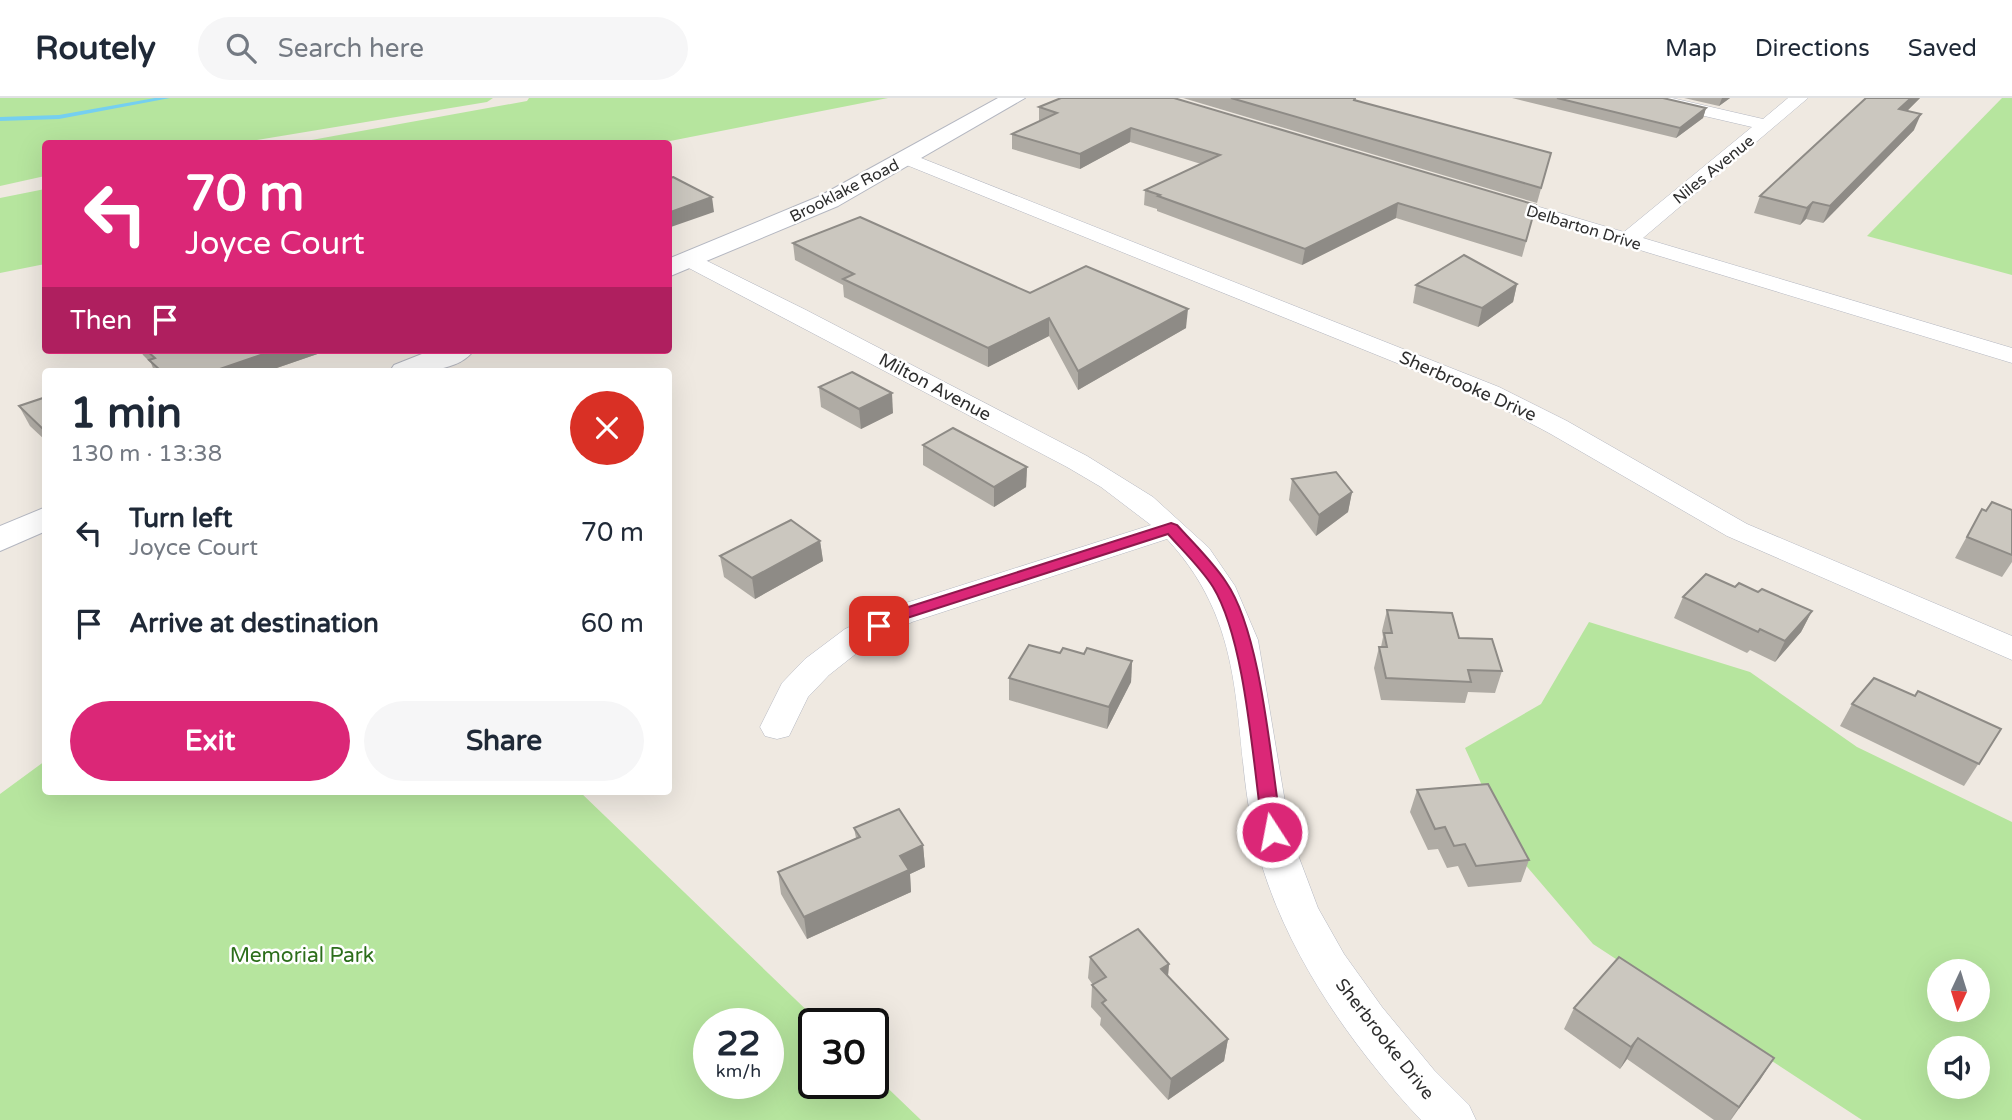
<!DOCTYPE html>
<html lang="en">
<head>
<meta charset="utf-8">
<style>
	:root { --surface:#fff; --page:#f6f6f7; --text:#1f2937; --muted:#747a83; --line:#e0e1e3; --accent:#db2777 }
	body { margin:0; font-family:"Varela Round",sans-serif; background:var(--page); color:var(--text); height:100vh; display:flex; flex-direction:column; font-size:26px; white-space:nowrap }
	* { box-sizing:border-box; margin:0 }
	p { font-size:23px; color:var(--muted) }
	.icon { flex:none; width:38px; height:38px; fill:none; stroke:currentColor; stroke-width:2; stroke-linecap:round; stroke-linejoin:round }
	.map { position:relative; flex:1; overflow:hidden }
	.panel { position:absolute; left:42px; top:270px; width:630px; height:427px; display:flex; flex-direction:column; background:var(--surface); border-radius:7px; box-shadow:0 7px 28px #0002 }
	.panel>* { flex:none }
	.banner { position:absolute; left:42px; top:42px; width:630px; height:214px; border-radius:7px; box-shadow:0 7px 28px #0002; background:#db2777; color:#fff; overflow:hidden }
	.needle { width:46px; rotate:184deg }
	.buttons { position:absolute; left:1927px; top:861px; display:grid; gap:14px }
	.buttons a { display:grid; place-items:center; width:63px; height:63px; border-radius:50%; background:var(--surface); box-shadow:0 7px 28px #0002; font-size:35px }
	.speed { position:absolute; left:693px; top:910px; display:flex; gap:14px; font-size:35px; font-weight:700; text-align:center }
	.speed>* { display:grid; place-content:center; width:91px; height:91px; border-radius:50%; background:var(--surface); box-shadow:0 7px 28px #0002; line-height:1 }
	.speed small { font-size:18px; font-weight:400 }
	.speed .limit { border:4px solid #111; border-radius:10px; background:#fff; color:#111 }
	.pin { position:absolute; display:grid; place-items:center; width:60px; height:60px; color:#fff; margin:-30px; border-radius:14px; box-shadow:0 4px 10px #0006 }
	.me { position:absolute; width:77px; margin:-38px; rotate:349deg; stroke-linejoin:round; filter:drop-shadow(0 0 5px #0008) }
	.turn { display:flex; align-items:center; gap:24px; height:147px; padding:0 28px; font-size:32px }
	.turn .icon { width:91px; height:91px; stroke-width:2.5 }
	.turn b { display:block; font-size:49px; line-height:60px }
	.then { display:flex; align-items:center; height:66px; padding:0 28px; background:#0003; gap:14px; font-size:26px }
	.round { display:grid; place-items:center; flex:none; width:74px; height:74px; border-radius:37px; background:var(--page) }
	.headline { display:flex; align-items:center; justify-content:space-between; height:119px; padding:0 28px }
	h1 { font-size:42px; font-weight:700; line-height:52px }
	.button { display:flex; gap:14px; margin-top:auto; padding:14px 28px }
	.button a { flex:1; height:80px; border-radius:42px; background:var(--accent); color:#fff; font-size:28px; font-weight:700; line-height:80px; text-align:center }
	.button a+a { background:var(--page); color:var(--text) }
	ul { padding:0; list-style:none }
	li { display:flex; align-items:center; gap:21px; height:91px; padding:0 28px }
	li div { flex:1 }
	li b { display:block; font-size:26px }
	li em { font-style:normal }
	header { display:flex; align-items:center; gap:42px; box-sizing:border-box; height:98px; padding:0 35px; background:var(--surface); border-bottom:2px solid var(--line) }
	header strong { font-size:33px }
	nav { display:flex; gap:38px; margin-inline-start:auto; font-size:24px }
	.search { width:490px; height:63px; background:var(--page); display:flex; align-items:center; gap:18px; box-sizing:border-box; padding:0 24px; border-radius:38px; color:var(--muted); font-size:26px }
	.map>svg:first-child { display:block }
	.green { fill:#b6e59e; fill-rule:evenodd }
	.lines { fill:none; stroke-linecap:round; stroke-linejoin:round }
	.stream { fill:#75cff0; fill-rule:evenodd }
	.minor-casing { stroke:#b4b7c1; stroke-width:1 }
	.tertiary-casing { stroke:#b4b7c1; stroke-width:2 }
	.minor { fill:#fff; fill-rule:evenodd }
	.tertiary { fill:#fff; fill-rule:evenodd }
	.wall { fill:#afaba4 }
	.shaded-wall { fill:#8e8b86 }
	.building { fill:#cbc7bf; stroke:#8e8b86; stroke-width:2 }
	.route { fill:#db2777; stroke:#8e194d; stroke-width:2 }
	.labels { text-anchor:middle; stroke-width:5; stroke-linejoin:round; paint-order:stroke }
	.far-street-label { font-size:16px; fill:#2e2e2e; stroke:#fff }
	.street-label { font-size:18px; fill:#2e2e2e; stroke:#fff }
	.near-park-label { font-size:21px; fill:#2c6e1b; stroke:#fff }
</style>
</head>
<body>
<header>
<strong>Routely</strong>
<div class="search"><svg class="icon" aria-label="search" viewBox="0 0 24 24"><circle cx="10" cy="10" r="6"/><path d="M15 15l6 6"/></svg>Search here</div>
<nav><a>Map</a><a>Directions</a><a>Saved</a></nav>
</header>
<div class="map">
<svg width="2012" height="1022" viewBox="0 0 2012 1022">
	<rect width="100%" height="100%" fill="#efe9e1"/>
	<g class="green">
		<path d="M 0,0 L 493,0 L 487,4 L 239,45 L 46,46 L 45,78 L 0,88 Z"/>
		<path d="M 529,0 L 888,0 L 660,45 L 295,45 L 527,3 Z"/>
		<path d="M 2002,0 L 2012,0 L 2012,177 L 1867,138 Z"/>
		<path d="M 45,91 L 45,166 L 0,175 L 0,100 Z"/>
		<path d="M 1589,524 L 1750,574 L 1857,649 L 2012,724 L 2012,1022 L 1862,1022 L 1593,846 L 1510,749 L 1465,650 L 1541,606 ZM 1939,873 L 1978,873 L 1978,912 L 1939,912 ZM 1939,950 L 1978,950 L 1978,989 L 1939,989 Z"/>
		<path d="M 45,663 L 46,693 L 579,693 L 821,926 L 814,926 L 814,985 L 873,985 L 873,976 L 921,1022 L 0,1022 L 0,696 ZM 709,926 L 768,926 L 768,985 L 709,985 Z"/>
	</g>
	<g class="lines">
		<path class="stream" d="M 155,0 L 170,0 L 59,21 L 0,23 L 0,19 L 59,17 Z"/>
		<defs>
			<g id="minor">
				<path d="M 1641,0 L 1672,0 L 1763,21 L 1788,0 L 1808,0 L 1643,140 L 2012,250 L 2012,265 L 1485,105 L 1482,101 L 1492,95 L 1624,134 L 1752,29 L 1644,4 Z"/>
				<path d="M 906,54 L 1499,289 L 1567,323 L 1747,426 L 2012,538 L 2012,562 L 1727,438 L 1549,335 L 1481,299 L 899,64 L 897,60 L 899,56 Z"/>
				<path d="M 691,155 L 806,212 L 1087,358 L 1153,399 L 1209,450 L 1235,488 L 1258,542 L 1287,716 L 1295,749 L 1318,810 L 1344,856 L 1382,909 L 1434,972 L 1469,1007 L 1476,1022 L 1421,1022 C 1350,947 1281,848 1256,746 C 1229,632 1254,535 1167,441 L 912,524 L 867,547 L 829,577 L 808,599 L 789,638 L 777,641 L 765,638 L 760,629 L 782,585 L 805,561 L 845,531 L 890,510 L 1151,427 L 1101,389 L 1067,369 L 683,167 L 680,162 Z"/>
			</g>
			<g id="tertiary">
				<path d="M 998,0 L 1025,0 L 838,108 L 668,179 L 668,161 L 820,98 Z"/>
				<path d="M 432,252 L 474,252 C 457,276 415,273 390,273 L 394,267 Z"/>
				<path d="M 46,409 L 46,433 L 0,453 L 0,428 Z"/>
			</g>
		</defs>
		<use href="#minor" class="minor-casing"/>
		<use href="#tertiary" class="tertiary-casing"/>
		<use href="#minor" class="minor"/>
		<use href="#tertiary" class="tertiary"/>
	</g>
	<g class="wall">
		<path d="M 1183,0 L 1356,0 L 1356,3 L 1551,55 L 1537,105 Z"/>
		<path d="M 1512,0 L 1663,0 L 1706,10 L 1703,20 L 1676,40 Z"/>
		<path d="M 1684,0 L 1730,0 L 1719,8 Z"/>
		<path d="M 1866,0 L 1920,0 L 1907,13 L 1914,32 L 1823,125 L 1806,121 L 1800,127 L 1754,115 L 1760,98 Z"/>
		<path d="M 1039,9 L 1536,107 L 1522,159 L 1396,120 L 1302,167 L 1157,113 L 1157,111 L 1144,107 L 1145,92 L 1201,66 L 1130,44 L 1080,71 L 1012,51 L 1012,36 L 1039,23 Z"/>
		<path d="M 793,145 L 1030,195 L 1186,230 L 1078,292 L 1049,238 L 988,269 L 844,199 L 843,187 L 795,162 Z"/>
		<path d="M 1517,186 L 1513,204 L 1478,229 L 1413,205 L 1416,187 Z"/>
		<path d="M 140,252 L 329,252 L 268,273 L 154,273 L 151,265 L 143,257 Z"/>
		<path d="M 819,289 L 893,315 L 861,331 L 821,309 Z"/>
		<path d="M 46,299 L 46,343 L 30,328 L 19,308 Z"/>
		<path d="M 923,347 L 1027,369 L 1026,389 L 994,409 L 923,367 Z"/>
		<path d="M 1292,381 L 1352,394 L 1348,414 L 1316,438 L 1289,402 Z"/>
		<path d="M 1982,411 L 1986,413 L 2012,412 L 2012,464 L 2002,479 L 1955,460 Z"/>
		<path d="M 820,443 L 823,463 L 755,501 L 724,479 L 720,458 Z"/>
		<path d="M 1735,489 L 1758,494 L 1812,513 L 1801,534 L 1775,564 L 1750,552 L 1747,555 L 1674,520 L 1683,499 Z"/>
		<path d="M 1387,512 L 1459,540 L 1502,573 L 1495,595 L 1468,594 L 1465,605 L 1381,602 L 1374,570 L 1379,549 L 1381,549 L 1383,539 L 1382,533 Z"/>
		<path d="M 1060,555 L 1084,556 L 1132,563 L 1131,584 L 1107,631 L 1009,602 L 1009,580 Z"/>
		<path d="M 1915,598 L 2001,631 L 1964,688 L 1840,628 L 1852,606 Z"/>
		<path d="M 1417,692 L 1529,762 L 1521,784 L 1468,789 L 1458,768 L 1447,770 L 1438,751 L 1428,752 L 1410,714 Z"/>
		<path d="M 854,730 L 923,747 L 925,769 L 910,776 L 911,794 L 807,841 L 781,796 L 778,774 L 856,740 Z"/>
		<path d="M 1090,859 L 1169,866 L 1168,879 L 1228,941 L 1224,963 L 1168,1002 L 1100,927 L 1101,920 L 1091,909 L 1092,887 L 1093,887 L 1088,880 Z"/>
		<path d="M 1574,910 L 1774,960 L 1731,1022 L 1714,1022 L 1627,961 L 1620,971 L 1564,931 Z"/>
	</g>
	<g class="shaded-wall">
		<path d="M 1722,0 L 1730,0 L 1719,8 Z"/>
		<path d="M 1911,0 L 1920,0 L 1893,27 L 1899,11 Z"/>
		<path d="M 1706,10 L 1703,20 L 1676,40 L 1680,30 Z"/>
		<path d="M 1921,16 L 1914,32 L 1823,125 L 1830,108 Z"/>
		<path d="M 1131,30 L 1130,44 L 1080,71 L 1080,56 Z"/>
		<path d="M 712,99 L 714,114 L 668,130 L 668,115 Z"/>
		<path d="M 1813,104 L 1806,121 L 1800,127 L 1807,110 Z"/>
		<path d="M 1398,105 L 1396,120 L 1302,167 L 1305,151 Z"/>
		<path d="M 1517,186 L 1513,204 L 1478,229 L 1482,210 Z"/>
		<path d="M 1188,211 L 1186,230 L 1078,292 L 1078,273 Z"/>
		<path d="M 1049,220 L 1049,238 L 988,269 L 988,250 Z"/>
		<path d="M 275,252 L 329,252 L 268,273 L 217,273 L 217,272 Z"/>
		<path d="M 892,295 L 893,315 L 861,331 L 859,311 Z"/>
		<path d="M 1027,369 L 1026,389 L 994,409 L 994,389 Z"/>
		<path d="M 1352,394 L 1348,414 L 1316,438 L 1319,417 Z"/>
		<path d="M 820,443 L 823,463 L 755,501 L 752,480 Z"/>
		<path d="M 1812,513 L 1801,534 L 1775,564 L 1785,543 Z"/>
		<path d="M 1132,563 L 1131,584 L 1107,631 L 1109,609 Z"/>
		<path d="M 923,747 L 925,769 L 910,776 L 911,794 L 807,841 L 804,819 L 900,758 Z"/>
		<path d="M 1169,866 L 1167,887 L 1161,871 Z"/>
		<path d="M 1638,940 L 1627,961 L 1620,971 L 1631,949 Z"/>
		<path d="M 1228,941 L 1224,963 L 1168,1002 L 1171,981 Z"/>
		<path d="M 1774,960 L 1760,982 L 1730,1022 L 1739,1009 Z"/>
	</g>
	<g class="building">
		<path d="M 1061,0 L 1174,0 L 1536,107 L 1526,143 L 1398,105 L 1305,151 L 1158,98 L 1160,97 L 1145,92 L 1220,57 L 1131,30 L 1080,56 L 1012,36 L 1057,15 L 1039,9 Z"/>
		<path d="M 1231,0 L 1355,0 L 1354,2 L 1551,55 L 1541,90 Z"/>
		<path d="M 1557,0 L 1663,0 L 1706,10 L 1680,30 Z"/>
		<path d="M 1866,0 L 1911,0 L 1899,11 L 1921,16 L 1830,108 L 1813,104 L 1807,110 L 1760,98 Z"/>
		<path d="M 673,79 L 712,99 L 668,115 L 668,81 Z"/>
		<path d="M 860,119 L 1030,195 L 1086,168 L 1188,211 L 1078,273 L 1049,220 L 988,250 L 843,181 L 854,176 L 793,145 Z"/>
		<path d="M 1464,157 L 1517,186 L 1482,210 L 1416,187 Z"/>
		<path d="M 146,252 L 275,252 L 217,272 L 218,273 L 161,273 L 149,262 L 155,260 Z"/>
		<path d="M 852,274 L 892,295 L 859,311 L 819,289 Z"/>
		<path d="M 46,299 L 46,334 L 19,308 Z"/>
		<path d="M 953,330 L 1027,369 L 994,389 L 923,347 Z"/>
		<path d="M 1336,374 L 1352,394 L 1319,417 L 1292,381 Z"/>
		<path d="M 1992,404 L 2012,412 L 2012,457 L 1967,439 L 1982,411 L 1986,413 Z"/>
		<path d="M 791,422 L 820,443 L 752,480 L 720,458 Z"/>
		<path d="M 1706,476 L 1735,489 L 1739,485 L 1758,494 L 1762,491 L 1812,513 L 1785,543 L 1760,531 L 1758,534 L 1683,499 Z"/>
		<path d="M 1387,512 L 1452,515 L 1459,540 L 1492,541 L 1502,573 L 1468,572 L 1471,584 L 1386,580 L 1379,549 L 1387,549 L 1384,535 L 1392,535 Z"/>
		<path d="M 1029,547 L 1060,555 L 1063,550 L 1084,556 L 1087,550 L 1132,563 L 1109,609 L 1009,580 Z"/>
		<path d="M 1874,580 L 1915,598 L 1918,593 L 2001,631 L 1979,666 L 1852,606 Z"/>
		<path d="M 1488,686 L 1529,762 L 1476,768 L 1465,746 L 1454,748 L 1445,729 L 1435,731 L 1417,692 Z"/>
		<path d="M 899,711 L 923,747 L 900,758 L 909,772 L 804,819 L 778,774 L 860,739 L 854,730 Z"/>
		<path d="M 1138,831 L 1169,866 L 1161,871 L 1228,941 L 1171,981 L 1102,905 L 1106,902 L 1092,887 L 1106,879 L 1090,859 Z"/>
		<path d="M 1619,859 L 1774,960 L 1739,1009 L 1638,940 L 1631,949 L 1574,910 Z"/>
	</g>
	<path class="route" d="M 1171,425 L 1177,427 C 1193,445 1212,463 1226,484 C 1262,536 1271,668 1282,734 L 1279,739 L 1272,741 L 1263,734 C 1253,668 1246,543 1213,489 C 1201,470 1183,453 1168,436 L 907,520 L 885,532 L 873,532 L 871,528 L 896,513 Z"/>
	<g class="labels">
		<g class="far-street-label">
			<text transform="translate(1713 71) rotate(-39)" y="6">Niles Avenue</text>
			<text transform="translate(844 92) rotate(-27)" y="6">Brooklake Road</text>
			<text transform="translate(1584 129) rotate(17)" y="6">Delbarton Drive</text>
		</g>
		<g class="street-label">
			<text transform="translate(1468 288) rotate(24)" y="6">Sherbrooke Drive</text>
			<text transform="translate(935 289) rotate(28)" y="6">Milton Avenue</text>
			<text transform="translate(1385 941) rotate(52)" y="6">Sherbrooke Drive</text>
		</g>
		<g class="near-park-label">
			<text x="302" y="864">Memorial Park</text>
		</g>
	</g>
</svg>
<div class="buttons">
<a><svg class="needle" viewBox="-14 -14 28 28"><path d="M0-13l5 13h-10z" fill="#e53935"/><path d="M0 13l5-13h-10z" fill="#747a83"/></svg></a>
<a><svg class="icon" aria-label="sound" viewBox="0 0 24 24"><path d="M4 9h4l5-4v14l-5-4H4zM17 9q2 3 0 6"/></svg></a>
</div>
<div class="speed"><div>22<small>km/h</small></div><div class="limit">30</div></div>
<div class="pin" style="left:879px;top:528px;background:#d93025"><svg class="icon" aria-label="arrive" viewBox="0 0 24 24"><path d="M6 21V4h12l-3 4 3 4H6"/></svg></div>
<svg class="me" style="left:1272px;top:734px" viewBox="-20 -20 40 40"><circle r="17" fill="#db2777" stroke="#fff" stroke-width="3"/><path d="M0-11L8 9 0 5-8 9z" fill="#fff"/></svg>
<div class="banner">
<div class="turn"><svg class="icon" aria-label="left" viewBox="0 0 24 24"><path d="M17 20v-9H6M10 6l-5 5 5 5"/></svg><div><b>70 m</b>Joyce Court</div></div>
<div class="then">Then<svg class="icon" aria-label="arrive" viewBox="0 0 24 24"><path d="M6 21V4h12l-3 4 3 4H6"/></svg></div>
</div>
<section class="panel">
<div class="headline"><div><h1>1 min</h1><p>130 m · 13:38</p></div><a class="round" style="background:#d93025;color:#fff"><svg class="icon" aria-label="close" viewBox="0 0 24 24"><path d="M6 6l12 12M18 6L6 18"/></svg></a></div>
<ul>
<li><svg class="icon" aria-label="left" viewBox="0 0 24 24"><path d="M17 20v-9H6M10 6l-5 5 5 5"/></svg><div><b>Turn left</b><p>Joyce Court</p></div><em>70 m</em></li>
<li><svg class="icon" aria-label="arrive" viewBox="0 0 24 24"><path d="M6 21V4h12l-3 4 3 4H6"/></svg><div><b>Arrive at destination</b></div><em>60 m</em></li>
</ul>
<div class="button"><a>Exit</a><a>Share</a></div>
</section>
</div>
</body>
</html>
